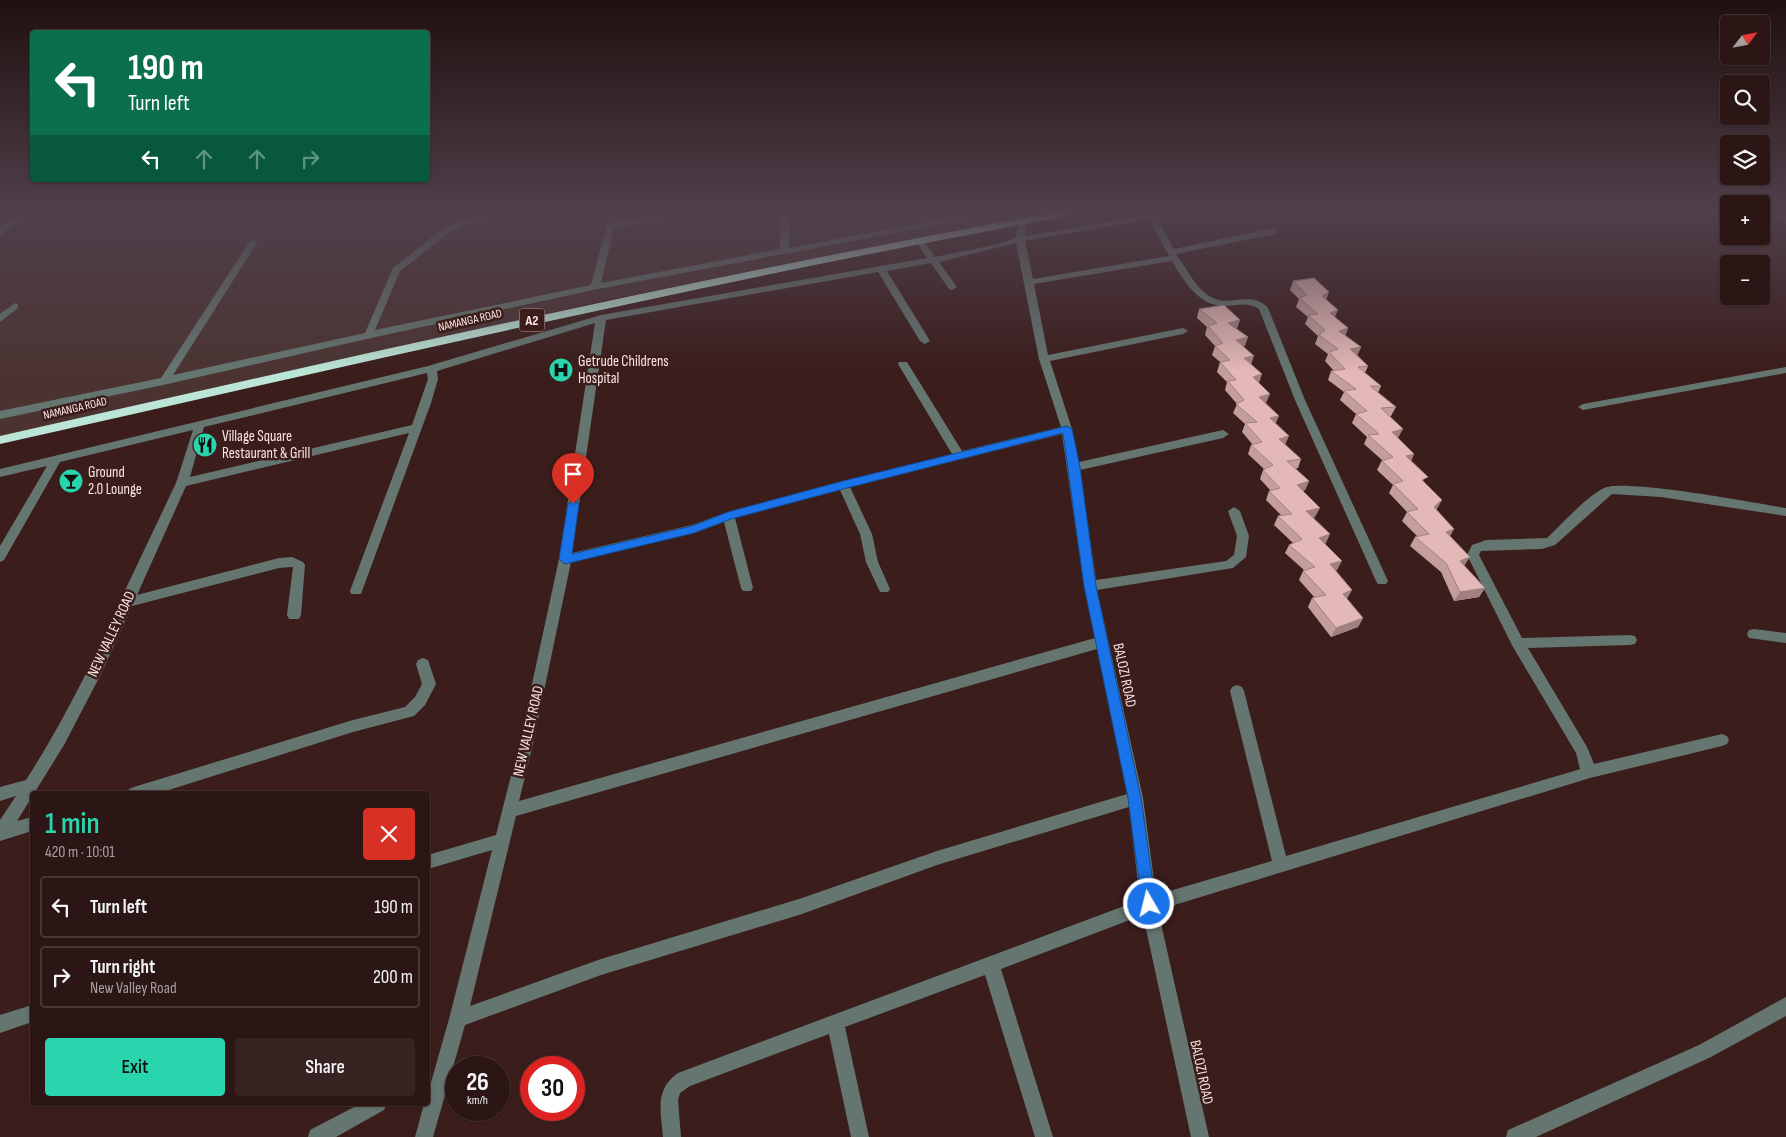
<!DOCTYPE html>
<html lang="en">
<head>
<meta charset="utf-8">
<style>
	:root { --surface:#2c1615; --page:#382322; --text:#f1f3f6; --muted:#a69fa0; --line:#483534; --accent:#29d5ac }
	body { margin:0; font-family:"Sofia Sans Condensed",sans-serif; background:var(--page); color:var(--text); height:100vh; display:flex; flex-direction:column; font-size:19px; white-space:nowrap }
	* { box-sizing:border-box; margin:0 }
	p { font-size:16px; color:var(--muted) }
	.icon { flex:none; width:28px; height:28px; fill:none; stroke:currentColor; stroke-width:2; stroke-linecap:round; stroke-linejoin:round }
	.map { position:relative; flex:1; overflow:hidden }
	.panel { position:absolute; left:30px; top:791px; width:400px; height:315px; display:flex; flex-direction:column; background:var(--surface); border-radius:5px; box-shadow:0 1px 4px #0004,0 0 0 1px var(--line) }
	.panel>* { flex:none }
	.banner { position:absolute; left:30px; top:30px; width:400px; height:152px; border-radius:5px; box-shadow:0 1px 4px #0004,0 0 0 1px var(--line); background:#0b6e4f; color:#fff; overflow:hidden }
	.needle { width:32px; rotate:58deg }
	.fabs { position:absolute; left:1720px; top:15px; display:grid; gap:10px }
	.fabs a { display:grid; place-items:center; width:50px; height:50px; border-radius:5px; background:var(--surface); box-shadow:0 1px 4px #0004,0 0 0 1px var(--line); font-size:25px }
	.speed { position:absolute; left:445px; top:1056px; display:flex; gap:10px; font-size:25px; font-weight:700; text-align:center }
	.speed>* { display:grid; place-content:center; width:65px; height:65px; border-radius:50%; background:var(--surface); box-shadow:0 1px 4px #0004,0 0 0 1px var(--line); line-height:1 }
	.speed small { font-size:12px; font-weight:400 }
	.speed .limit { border:8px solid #d22; background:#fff; color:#111 }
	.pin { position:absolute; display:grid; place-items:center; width:42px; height:42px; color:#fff; margin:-51px -21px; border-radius:50% 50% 50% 0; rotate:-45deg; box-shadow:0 0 5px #0007 }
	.pin .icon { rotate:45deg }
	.me { position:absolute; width:55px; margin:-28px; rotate:352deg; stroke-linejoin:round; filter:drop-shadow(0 0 4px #0008) }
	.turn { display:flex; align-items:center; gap:18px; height:105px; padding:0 15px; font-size:22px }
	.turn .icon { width:65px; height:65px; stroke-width:2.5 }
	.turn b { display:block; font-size:35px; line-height:42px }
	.lanes { display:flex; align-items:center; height:48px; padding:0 15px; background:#0003; justify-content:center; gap:25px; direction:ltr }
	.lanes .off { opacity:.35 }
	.round { display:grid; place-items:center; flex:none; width:52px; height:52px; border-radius:5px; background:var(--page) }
	.summary { display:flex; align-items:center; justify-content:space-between; height:85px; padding:0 15px }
	h1 { font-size:30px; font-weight:600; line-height:38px; color:var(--accent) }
	.primary-button { display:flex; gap:10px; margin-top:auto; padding:10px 15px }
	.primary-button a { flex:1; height:58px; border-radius:5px; background:var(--accent); color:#111; font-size:20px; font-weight:600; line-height:58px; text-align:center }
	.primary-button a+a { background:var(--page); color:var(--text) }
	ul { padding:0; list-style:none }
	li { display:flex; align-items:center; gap:15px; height:62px; margin:0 10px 8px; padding:0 5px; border:2px solid var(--line); border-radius:5px }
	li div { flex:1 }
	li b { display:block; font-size:19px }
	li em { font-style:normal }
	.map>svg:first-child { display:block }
	.green { fill:#4b3332 }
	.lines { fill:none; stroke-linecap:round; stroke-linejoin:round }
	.minor { fill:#657670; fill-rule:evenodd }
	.highway { fill:#bbe5d6; fill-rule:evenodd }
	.wall { fill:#c49e9d }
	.shaded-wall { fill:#a0817f }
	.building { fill:#e4b8b6; stroke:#a0817f }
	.route { fill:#1a73e8; stroke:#114b97 }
	.labels { text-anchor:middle; stroke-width:5; stroke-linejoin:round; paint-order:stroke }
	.far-street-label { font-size:12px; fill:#fce6e5; stroke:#3b1d1c }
	.shield { fill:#3b1d1c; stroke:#c2aaa9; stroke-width:1 }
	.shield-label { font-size:14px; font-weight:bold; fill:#fce6e5 }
	.poi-label { font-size:15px; fill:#fce6e5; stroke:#3b1d1c; text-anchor:start }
	.street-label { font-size:15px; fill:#fce6e5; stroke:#3b1d1c }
</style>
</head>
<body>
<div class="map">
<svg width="1786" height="1137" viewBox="0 0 1786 1137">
	<rect width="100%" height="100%" fill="#3b1d1c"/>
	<path class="green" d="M 0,213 L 1065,213 L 611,299 L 0,440 Z"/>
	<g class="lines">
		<g class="minor">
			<path d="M 18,213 L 27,213 L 0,236 L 0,228 Z"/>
			<path d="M 495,213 L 509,213 L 463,225 L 446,235 L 400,271 L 375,330 L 591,285 L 610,213 L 618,213 L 616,222 L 666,213 L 681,213 L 677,216 L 614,228 L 601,283 L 780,249 L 781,213 L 789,213 L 789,248 L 975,213 L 990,213 L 986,216 L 937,225 L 593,290 L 371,338 L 163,385 L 0,419 L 0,411 L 161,378 L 250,241 L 256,241 L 257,243 L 173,375 L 365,333 L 393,268 L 440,231 L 457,221 Z"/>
			<path d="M 1159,213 L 1176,213 L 1157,218 L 1174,249 L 1275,228 L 1279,231 L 1275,234 L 1176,254 C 1187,268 1195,289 1213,298 C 1231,307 1252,290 1268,308 L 1305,400 L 1388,581 L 1386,584 L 1378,584 L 1376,581 L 1295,400 L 1259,309 C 1247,301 1237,306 1224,306 C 1199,306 1183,280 1172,261 L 1034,284 L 1048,355 L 1183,328 L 1188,331 L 1183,334 L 1050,361 L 1072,429 L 1079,462 L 1223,430 L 1229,434 L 1223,438 L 1080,470 L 1096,580 L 1226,561 L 1234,555 L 1237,536 L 1228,511 L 1234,507 L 1240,511 L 1249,536 L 1246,557 L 1233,568 L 1097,590 L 1143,798 L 1156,895 L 1272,861 L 1230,691 L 1232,687 L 1237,685 L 1242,687 L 1244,691 L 1286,856 L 1574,771 L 1580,769 L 1576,753 L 1513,647 L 1467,555 L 1472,545 L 1486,540 L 1547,538 C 1562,524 1587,496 1604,488 C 1624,478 1756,503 1786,508 L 1786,516 L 1661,497 L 1612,494 L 1555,545 L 1542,549 L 1481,551 L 1479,555 L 1522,638 L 1630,635 L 1635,636 L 1637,640 L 1635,644 L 1630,645 L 1528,648 L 1587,747 L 1594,764 L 1722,734 L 1727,736 L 1729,740 L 1727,744 L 1722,746 L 1590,778 L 1158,910 L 1209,1137 L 1191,1137 L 1143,915 L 1001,969 L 1053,1137 L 1035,1137 L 985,975 L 845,1027 L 869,1137 L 851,1137 L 829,1034 L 690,1086 L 680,1093 L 678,1100 L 681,1137 L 663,1137 C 661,1111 654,1090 678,1073 L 1140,900 L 1129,807 L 937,865 L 802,914 L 601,975 L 465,1025 L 433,1137 L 415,1137 L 424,1104 L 428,1104 L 428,1093 L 449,1019 L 492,850 L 428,869 L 428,855 L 496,835 L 519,744 L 559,559 L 595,323 L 437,371 L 438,379 L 431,403 L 361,594 L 351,594 L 350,591 L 409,433 L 186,486 L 137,595 L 279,558 L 292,557 L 303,562 L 305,565 L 301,615 L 299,619 L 289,619 L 287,615 L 293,567 L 291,567 L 279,568 L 132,606 L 101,674 L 64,745 L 17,821 L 32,817 L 32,831 L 0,841 L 0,820 L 16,796 L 0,801 L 0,787 L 26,780 C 62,724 91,665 119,605 L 119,603 L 176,483 L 193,430 L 60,462 L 4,560 L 0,562 L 0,546 L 47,466 L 0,477 L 0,469 L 428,366 L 601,315 L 927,258 L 915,240 L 919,237 L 922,238 L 935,257 L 998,244 L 1016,238 L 1018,221 L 1022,218 L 1026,221 L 1025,236 ZM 1149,219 L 1169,256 L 1033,279 L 1025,241 ZM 1016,243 L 1039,359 L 1061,427 L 962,451 L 907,362 L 899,362 L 898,364 L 952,454 L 728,512 L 692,525 L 572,553 L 606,320 L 878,272 L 920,341 L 925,344 L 930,341 L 887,271 L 931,263 L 949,289 L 952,290 L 957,287 L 939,262 ZM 427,373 L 428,379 L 412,425 L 190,477 L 204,427 ZM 1062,434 L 1084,586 L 1095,638 L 519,801 L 533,744 L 571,562 L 694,533 L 724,522 L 741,588 L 743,591 L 751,591 L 753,588 L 735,518 L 840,490 L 860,534 L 866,562 L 880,592 L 888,592 L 890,589 L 878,562 L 872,534 L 850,487 ZM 1097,649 L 1127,794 L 937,851 L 802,898 L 601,959 L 470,1006 L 516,816 Z"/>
			<path d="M 1773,213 L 1782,213 L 1786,216 L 1786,224 Z"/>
			<path d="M 15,303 L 18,304 L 18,308 L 0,322 L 0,314 Z"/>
			<path d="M 1786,367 L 1786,373 L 1583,410 L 1578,407 L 1583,404 Z"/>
			<path d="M 1754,629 L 1786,633 L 1786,643 L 1749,638 L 1747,634 L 1749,630 Z"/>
			<path d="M 423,658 L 428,660 L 436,684 L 425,705 L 414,716 L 353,732 L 156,794 L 127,794 L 129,789 L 134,787 L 353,720 L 405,707 L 415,697 L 422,684 L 416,664 L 418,660 Z"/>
			<path d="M 1786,997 L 1786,1016 L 1711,1057 L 1536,1137 L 1506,1137 L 1508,1130 L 1699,1045 Z"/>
			<path d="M 32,1005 L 32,1022 L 0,1033 L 0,1015 Z"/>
			<path d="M 360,1104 L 387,1104 L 384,1110 L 336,1137 L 308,1137 L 310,1130 Z"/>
		</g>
		<path class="highway" d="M 1052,213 L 1072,213 L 1067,216 C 709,282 355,364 0,444 L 0,436 C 350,357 699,277 1052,213 Z"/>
	</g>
	<g class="wall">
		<path d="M 1293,281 L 1326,300 L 1335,317 L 1348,328 L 1345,336 L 1361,347 L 1357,355 L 1368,366 L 1365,373 L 1381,386 L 1378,393 L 1396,407 L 1391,416 L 1390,416 L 1398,438 L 1414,454 L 1411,461 L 1425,483 L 1437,509 L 1436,510 L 1454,529 L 1450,536 L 1464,566 L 1485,588 L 1479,597 L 1454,601 L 1441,572 L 1410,546 L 1415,537 L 1418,537 L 1402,521 L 1407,512 L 1389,493 L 1393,485 L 1377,470 L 1382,460 L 1364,444 L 1367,437 L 1352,423 L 1356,414 L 1340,400 L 1344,392 L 1328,380 L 1331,371 L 1334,371 L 1325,361 L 1328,354 L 1315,344 L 1318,336 L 1305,324 L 1308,317 L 1296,307 L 1299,299 L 1290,290 Z"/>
		<path d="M 1199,309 L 1237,329 L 1245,346 L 1243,346 L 1259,383 L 1266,403 L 1265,403 L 1285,445 L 1301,459 L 1298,468 L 1295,469 L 1309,481 L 1305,490 L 1303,491 L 1315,517 L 1313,518 L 1326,543 L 1325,544 L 1337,570 L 1336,570 L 1347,599 L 1363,618 L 1358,627 L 1331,637 L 1308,607 L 1312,598 L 1315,598 L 1299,580 L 1303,571 L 1304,570 L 1285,553 L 1289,545 L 1293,543 L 1274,525 L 1278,516 L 1281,515 L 1266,500 L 1269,491 L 1271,491 L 1260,479 L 1263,470 L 1264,469 L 1248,454 L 1251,445 L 1253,445 L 1242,432 L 1245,424 L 1233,413 L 1237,404 L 1225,390 L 1227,382 L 1217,372 L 1220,362 L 1212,355 L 1215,346 L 1205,335 L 1207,327 L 1197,318 Z"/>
	</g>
	<g class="shaded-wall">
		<path d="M 1329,292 L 1326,301 L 1322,296 Z"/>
		<path d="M 1338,310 L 1334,319 L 1330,313 Z"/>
		<path d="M 1240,320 L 1237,329 L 1228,323 Z"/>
		<path d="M 1348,328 L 1345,337 L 1339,331 Z"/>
		<path d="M 1248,337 L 1245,346 L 1233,349 L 1236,340 Z"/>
		<path d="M 1361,347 L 1357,356 L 1350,349 Z"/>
		<path d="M 1254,356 L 1251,365 L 1244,358 Z"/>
		<path d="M 1262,374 L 1259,383 L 1253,377 Z"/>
		<path d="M 1270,394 L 1266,403 L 1255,406 L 1259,397 Z"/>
		<path d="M 1279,416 L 1275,425 L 1270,418 Z"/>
		<path d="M 1403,429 L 1398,438 L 1392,432 Z"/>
		<path d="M 1289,436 L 1285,445 L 1279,439 Z"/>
		<path d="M 1414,454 L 1410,463 L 1406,456 Z"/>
		<path d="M 1309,481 L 1305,490 L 1294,494 L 1297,485 Z"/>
		<path d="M 1442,500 L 1437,509 L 1428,516 L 1434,507 Z"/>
		<path d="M 1320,508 L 1315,517 L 1302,520 L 1306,511 Z"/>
		<path d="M 1454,529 L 1448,538 L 1446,532 Z"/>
		<path d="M 1330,534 L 1326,543 L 1315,546 L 1319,538 Z"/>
		<path d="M 1470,557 L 1464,566 L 1460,561 Z"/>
		<path d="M 1342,561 L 1337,570 L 1326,572 L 1330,564 Z"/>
		<path d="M 1485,588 L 1479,597 L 1454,601 L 1460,592 Z"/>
		<path d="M 1352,590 L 1347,599 L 1343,594 Z"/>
		<path d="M 1363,618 L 1358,627 L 1331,637 L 1336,628 Z"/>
	</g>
	<g class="building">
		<path d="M 1314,278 L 1329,292 L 1322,296 L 1338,310 L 1330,313 L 1348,328 L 1339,331 L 1361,347 L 1350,349 L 1368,366 L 1358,367 L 1381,386 L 1370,386 L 1396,407 L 1381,408 L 1403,429 L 1392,432 L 1414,454 L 1406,456 L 1428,477 L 1422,480 L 1442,500 L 1434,507 L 1454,529 L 1446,532 L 1470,557 L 1460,561 L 1485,588 L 1460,592 L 1446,563 L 1415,537 L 1429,534 L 1407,512 L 1418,509 L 1393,484 L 1403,481 L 1382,461 L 1393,457 L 1368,435 L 1379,434 L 1356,414 L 1367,411 L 1344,391 L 1356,389 L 1331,371 L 1345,369 L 1329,352 L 1338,349 L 1319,335 L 1325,330 L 1308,315 L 1318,314 L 1299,298 L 1307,295 L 1293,281 Z"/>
		<path d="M 1224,305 L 1240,320 L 1228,323 L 1248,337 L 1236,340 L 1254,356 L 1244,358 L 1262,374 L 1253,377 L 1270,394 L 1259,397 L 1279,416 L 1270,418 L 1289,436 L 1279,439 L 1301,459 L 1287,461 L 1309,481 L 1297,485 L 1320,508 L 1306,511 L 1330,534 L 1319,538 L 1342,561 L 1330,564 L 1352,590 L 1343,594 L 1363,618 L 1336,628 L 1312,598 L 1326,595 L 1303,571 L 1315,567 L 1289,545 L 1302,539 L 1278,516 L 1292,514 L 1269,491 L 1280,488 L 1263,470 L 1273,465 L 1251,445 L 1262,442 L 1245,423 L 1257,422 L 1236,404 L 1244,400 L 1228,381 L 1236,380 L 1220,362 L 1230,360 L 1215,346 L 1223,343 L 1208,326 L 1217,323 L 1199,309 Z"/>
	</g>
	<linearGradient id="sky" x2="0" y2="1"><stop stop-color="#20100f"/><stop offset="0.57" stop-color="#4f404b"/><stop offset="1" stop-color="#4f404b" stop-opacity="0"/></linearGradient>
	<rect width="1786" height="372" fill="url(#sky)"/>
	<path class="route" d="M 1067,426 L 1072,429 L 1080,467 L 1096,586 L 1141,798 L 1156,904 L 1154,910 L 1149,912 L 1144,910 L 1142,904 L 1128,798 L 1084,586 L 1063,433 L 843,489 L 731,519 L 694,533 L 565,564 L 559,559 L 568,504 L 573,500 L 579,504 L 572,554 L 692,526 L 728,512 L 843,481 Z"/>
	<defs>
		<symbol id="hospital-disc" viewBox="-11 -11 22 22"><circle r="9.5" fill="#29d5ac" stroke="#3b1d1c"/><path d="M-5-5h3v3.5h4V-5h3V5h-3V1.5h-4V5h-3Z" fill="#111"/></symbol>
		<symbol id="restaurant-disc" viewBox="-11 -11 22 22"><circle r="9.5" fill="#29d5ac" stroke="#3b1d1c"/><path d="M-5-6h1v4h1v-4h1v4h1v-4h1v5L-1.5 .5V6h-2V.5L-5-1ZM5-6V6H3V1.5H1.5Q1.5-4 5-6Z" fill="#111"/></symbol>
		<symbol id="bar-disc" viewBox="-11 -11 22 22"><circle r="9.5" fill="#29d5ac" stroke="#3b1d1c"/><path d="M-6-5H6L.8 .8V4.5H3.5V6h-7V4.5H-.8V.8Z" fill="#111"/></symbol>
	</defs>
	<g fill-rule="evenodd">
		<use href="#hospital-disc" x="547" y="356" width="28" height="28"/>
		<use href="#restaurant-disc" x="191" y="431" width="28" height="28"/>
		<use href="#bar-disc" x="57" y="467" width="28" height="28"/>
	</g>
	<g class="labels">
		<g class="far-street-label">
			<text transform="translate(470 320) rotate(-13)" y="4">NAMANGA ROAD</text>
			<text transform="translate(75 408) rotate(-13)" y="4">NAMANGA ROAD</text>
		</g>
		<rect class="shield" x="519.5" y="308.5" width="25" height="23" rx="4"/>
		<g class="shield-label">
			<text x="532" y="325">A2</text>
		</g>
		<g class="poi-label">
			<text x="578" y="366">Getrude Childrens<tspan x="578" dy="17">Hospital</tspan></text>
			<text x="222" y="441">Village Square<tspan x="222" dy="17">Restaurant &amp; Grill</tspan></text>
			<text x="88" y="477">Ground<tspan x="88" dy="17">2.0 Lounge</tspan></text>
		</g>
		<g class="street-label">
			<text transform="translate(111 634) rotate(-65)" y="5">NEW VALLEY ROAD</text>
			<text transform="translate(1125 675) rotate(78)" y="5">BALOZI ROAD</text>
			<text transform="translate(528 731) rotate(-77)" y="5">NEW VALLEY ROAD</text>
			<text transform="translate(1202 1072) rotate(78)" y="5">BALOZI ROAD</text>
		</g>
	</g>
</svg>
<div class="fabs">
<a><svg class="needle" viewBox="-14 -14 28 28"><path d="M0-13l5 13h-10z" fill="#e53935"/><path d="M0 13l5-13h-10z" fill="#a69fa0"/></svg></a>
<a><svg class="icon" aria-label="search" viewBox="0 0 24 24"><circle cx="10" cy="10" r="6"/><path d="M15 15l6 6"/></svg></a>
<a><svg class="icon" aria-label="layers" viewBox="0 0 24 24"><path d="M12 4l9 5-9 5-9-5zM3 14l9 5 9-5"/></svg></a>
<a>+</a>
<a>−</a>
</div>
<div class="speed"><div>26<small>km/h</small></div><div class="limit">30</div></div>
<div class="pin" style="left:573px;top:504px;background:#d93025"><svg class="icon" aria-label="arrive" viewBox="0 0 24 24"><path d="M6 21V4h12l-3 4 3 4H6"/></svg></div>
<svg class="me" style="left:1149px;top:904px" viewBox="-20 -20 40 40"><circle r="17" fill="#1a73e8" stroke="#fff" stroke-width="3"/><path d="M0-11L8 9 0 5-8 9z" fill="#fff"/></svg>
<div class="banner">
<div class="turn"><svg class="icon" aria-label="left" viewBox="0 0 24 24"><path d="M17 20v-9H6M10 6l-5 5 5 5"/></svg><div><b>190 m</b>Turn left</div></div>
<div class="lanes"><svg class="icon" aria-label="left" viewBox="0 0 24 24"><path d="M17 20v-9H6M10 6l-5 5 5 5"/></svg><svg class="icon off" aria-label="ahead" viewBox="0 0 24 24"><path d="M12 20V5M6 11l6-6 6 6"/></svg><svg class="icon off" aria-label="ahead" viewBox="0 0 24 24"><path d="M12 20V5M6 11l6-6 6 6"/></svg><svg class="icon off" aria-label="right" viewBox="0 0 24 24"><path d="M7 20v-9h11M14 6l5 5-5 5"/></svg></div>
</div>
<section class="panel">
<div class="summary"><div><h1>1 min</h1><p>420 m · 10:01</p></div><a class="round" style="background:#d93025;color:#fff"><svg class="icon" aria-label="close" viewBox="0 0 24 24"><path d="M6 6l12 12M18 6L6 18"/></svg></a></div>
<ul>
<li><svg class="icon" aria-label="left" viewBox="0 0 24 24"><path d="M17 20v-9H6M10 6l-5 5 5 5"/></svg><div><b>Turn left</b></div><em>190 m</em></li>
<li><svg class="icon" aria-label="right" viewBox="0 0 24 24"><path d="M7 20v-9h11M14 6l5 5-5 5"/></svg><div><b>Turn right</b><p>New Valley Road</p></div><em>200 m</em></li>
</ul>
<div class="primary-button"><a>Exit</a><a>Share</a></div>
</section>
</div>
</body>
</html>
